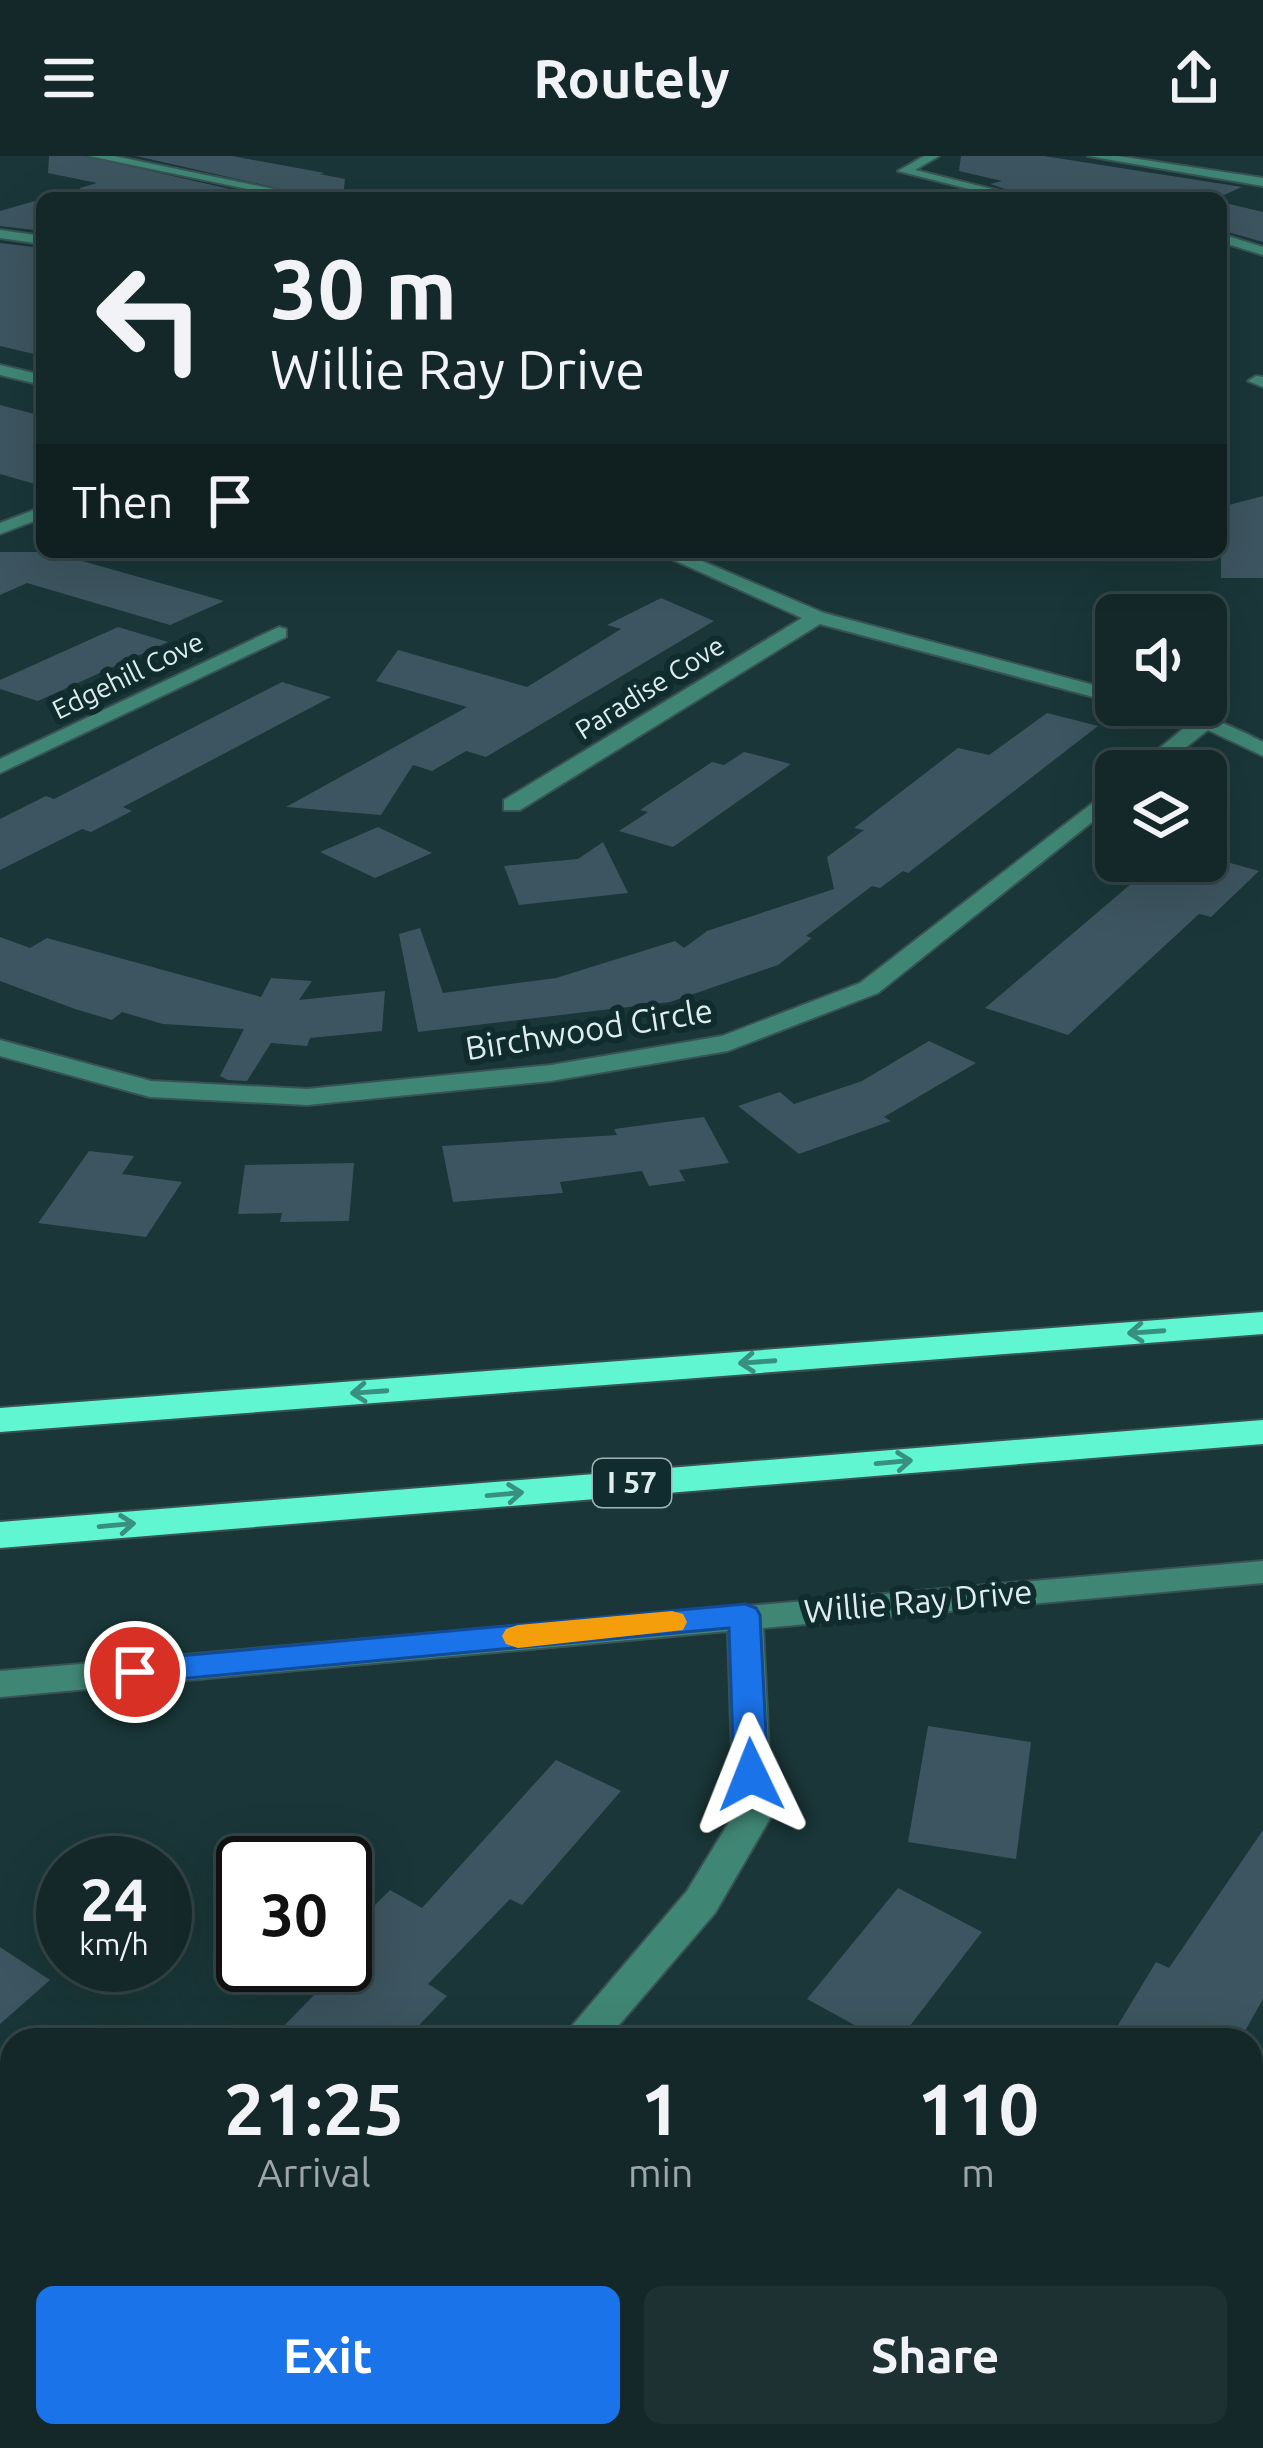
<!DOCTYPE html>
<html lang="en">
<head>
<meta charset="utf-8">
<style>
	:root { --surface:#14282a; --page:#1d3032; --text:#f1f3f6; --muted:#9da6a8; --line:#334447; --accent:#1a73e8 }
	body { margin:0; font-family:Ubuntu,sans-serif; background:var(--page); color:var(--text); height:100vh; display:flex; flex-direction:column; font-size:45px; white-space:nowrap }
	* { box-sizing:border-box; margin:0 }
	p { font-size:39px; color:var(--muted) }
	.icon { flex:none; width:66px; height:66px; fill:none; stroke:currentColor; stroke-width:2; stroke-linecap:round; stroke-linejoin:round }
	.map { position:relative; flex:1; overflow:hidden }
	.drawer { position:absolute; left:0px; top:1872px; width:1263px; height:420px; display:flex; flex-direction:column; background:var(--surface); border-radius:36px 36px 0 0; box-shadow:0 12px 48px #0002,0 0 0 3px var(--line) }
	.drawer>* { flex:none }
	.top-card { position:absolute; left:36px; top:36px; width:1191px; height:366px; border-radius:18px; box-shadow:0 12px 48px #0002,0 0 0 3px var(--line); background:#14282a; color:var(--text); overflow:hidden }
	.buttons { position:absolute; left:1095px; top:438px; display:grid; gap:24px }
	.buttons a { display:grid; place-items:center; width:132px; height:132px; border-radius:18px; background:var(--surface); box-shadow:0 12px 48px #0002,0 0 0 3px var(--line); font-size:60px }
	.speed { position:absolute; left:36px; top:1680px; display:flex; gap:24px; font-size:60px; font-weight:700; text-align:center }
	.speed>* { display:grid; place-content:center; width:156px; height:156px; border-radius:50%; background:var(--surface); box-shadow:0 12px 48px #0002,0 0 0 3px var(--line); line-height:1 }
	.speed small { font-size:30px; font-weight:400 }
	.speed .limit { border:6px solid #111; border-radius:18px; background:#fff; color:#111 }
	.pin { position:absolute; display:grid; place-items:center; width:102px; height:102px; color:#fff; margin:-51px; border:6px solid #fff; border-radius:50%; box-shadow:0 3px 12px #0007 }
	.me { position:absolute; width:132px; margin:-66px; rotate:358deg; stroke-linejoin:round; filter:drop-shadow(0 0 9px #0008) }
	.turn { display:flex; align-items:center; gap:42px; height:252px; padding:0 36px; font-size:54px }
	.turn .icon { width:156px; height:156px; stroke-width:2.5 }
	.turn b { display:block; font-size:84px; line-height:102px }
	.then { display:flex; align-items:center; height:114px; padding:0 36px; background:#0003; gap:24px; font-size:45px }
	.eta { display:flex; justify-content:space-evenly; align-items:center; height:204px; text-align:center }
	.eta b { font-size:72px; font-weight:700; line-height:84px }
	.action { display:flex; gap:24px; margin-top:auto; padding:24px 36px }
	.action a { flex:1; height:138px; border-radius:18px; background:var(--accent); color:#fff; font-size:48px; font-weight:700; line-height:138px; text-align:center }
	.action a+a { background:var(--page); color:var(--text) }
	header { display:flex; justify-content:space-between; align-items:center; height:156px; padding:0 36px; background:var(--surface); font-size:54px; font-weight:700 }
	.map>svg:first-child { display:block }
	.building { fill:#3d5560 }
	.lines { fill:none; stroke-linecap:round; stroke-linejoin:round }
	.minor-casing { stroke:#395355; stroke-width:4 }
	.highway-casing { stroke:#395355; stroke-width:4 }
	.minor { fill:#408674; fill-rule:evenodd }
	.highway { fill:#61f6d2; fill-rule:evenodd }
	.oneway { stroke:#389180 }
	.route { fill:#1a73e8; stroke:#114b97; stroke-width:3 }
	.slow { fill:#f59e0b }
	.labels { text-anchor:middle; stroke-width:12; stroke-linejoin:round; paint-order:stroke }
	.far-street-label { font-size:27px; fill:#deeeef; stroke:#102c2e }
	.shield { fill:#102c2e; stroke:#a0b4b5; stroke-width:3 }
	.shield-label { font-size:30px; font-weight:bold; fill:#deeeef }
	.street-label { font-size:33px; fill:#deeeef; stroke:#102c2e }
</style>
</head>
<body>
<header><svg class="icon" aria-label="menu" viewBox="0 0 24 24"><path d="M4 6h16M4 12h16M4 18h16"/></svg>Routely<svg class="icon" aria-label="share" viewBox="0 0 24 24"><path d="M12 15V3M7 8l5-5 5 5M5 13v7h14v-7"/></svg></header>
<div class="map">
<svg width="1263" height="2292" viewBox="0 0 1263 2292">
	<rect width="100%" height="100%" fill="#1a3638"/>
	<g class="building">
		<path d="M 49,0 L 85,0 L 269,42 L 82,42 L 80,32 L 97,27 L 48,17 Z"/>
		<path d="M 136,0 L 232,0 L 325,17 L 319,18 L 345,23 L 343,42 L 321,42 Z"/>
		<path d="M 961,0 L 1044,0 L 1242,31 L 1217,42 L 1032,42 L 990,28 L 1002,25 L 959,15 Z"/>
		<path d="M 42,43 L 42,75 L 0,70 L 0,55 Z"/>
		<path d="M 1221,46 L 1263,56 L 1263,86 L 1221,74 Z"/>
		<path d="M 0,87 L 42,92 L 42,200 L 0,190 Z"/>
		<path d="M 0,249 L 42,260 L 42,330 L 0,318 Z"/>
		<path d="M 1263,340 L 1263,422 L 1221,422 L 1221,351 Z"/>
		<path d="M 0,396 L 101,396 L 82,405 L 224,445 L 170,469 L 27,427 L 0,439 Z"/>
		<path d="M 661,442 L 714,465 L 486,601 L 466,595 L 432,615 L 413,609 L 381,659 L 286,651 L 467,551 L 376,525 L 398,494 L 527,531 L 621,473 L 607,469 Z"/>
		<path d="M 118,471 L 168,486 L 38,545 L 0,533 L 0,524 Z"/>
		<path d="M 282,526 L 331,541 L 123,651 L 132,655 L 91,676 L 82,673 L 0,714 L 0,663 L 46,640 L 54,643 Z"/>
		<path d="M 1047,557 L 1098,570 L 908,717 L 903,715 L 880,732 L 872,730 L 806,780 L 812,782 L 778,809 L 670,846 L 418,876 L 399,778 L 420,772 L 443,837 L 556,822 L 675,785 L 684,792 L 707,775 L 834,733 L 827,701 L 864,674 L 854,672 L 958,592 L 989,599 Z"/>
		<path d="M 744,596 L 791,608 L 673,691 L 619,675 L 648,656 L 640,654 L 712,606 L 724,609 Z"/>
		<path d="M 378,671 L 432,697 L 375,722 L 320,696 Z"/>
		<path d="M 603,686 L 628,737 L 519,749 L 504,710 L 578,703 Z"/>
		<path d="M 1158,705 L 1223,705 L 1259,715 L 1211,761 L 1199,758 L 1068,879 L 985,852 Z"/>
		<path d="M 0,781 L 30,792 L 47,782 L 261,841 L 271,822 L 312,825 L 299,844 L 385,835 L 382,875 L 310,882 L 307,890 L 271,887 L 247,925 L 228,924 L 220,920 L 244,873 L 163,868 L 122,856 L 112,864 L 75,853 L 0,825 Z"/>
		<path d="M 929,885 L 976,907 L 884,961 L 891,965 L 799,998 L 738,950 L 780,936 L 794,948 L 862,925 Z"/>
		<path d="M 704,961 L 729,1007 L 679,1014 L 685,1025 L 649,1030 L 642,1015 L 560,1026 L 563,1037 L 453,1046 L 442,990 L 617,979 L 614,973 Z"/>
		<path d="M 89,995 L 134,1000 L 122,1018 L 182,1026 L 146,1081 L 38,1067 Z"/>
		<path d="M 354,1007 L 349,1065 L 280,1066 L 282,1057 L 238,1058 L 245,1009 Z"/>
		<path d="M 928,1570 L 1031,1586 L 1016,1703 L 908,1686 Z"/>
		<path d="M 556,1604 L 621,1635 L 522,1749 L 510,1743 L 428,1828 L 447,1840 L 405,1884 L 270,1884 L 322,1831 L 285,1809 L 345,1809 L 345,1779 L 390,1734 L 422,1752 Z"/>
		<path d="M 1263,1674 L 1263,1843 L 1240,1884 L 1109,1884 L 1156,1806 L 1169,1812 Z"/>
		<path d="M 898,1732 L 982,1776 L 899,1884 L 882,1884 L 807,1843 Z"/>
		<path d="M 0,1791 L 50,1824 L 0,1868 Z"/>
	</g>
	<g class="lines">
		<defs>
			<g id="minor">
				<path d="M 89,0 L 114,0 L 317,42 L 291,42 Z"/>
				<path d="M 924,0 L 939,0 L 915,14 L 1028,42 L 1005,42 L 898,15 Z"/>
				<path d="M 1088,0 L 1118,0 L 1263,22 L 1263,30 Z"/>
				<path d="M 0,74 L 42,80 L 42,88 L 0,82 Z"/>
				<path d="M 1221,78 L 1263,91 L 1263,99 L 1221,86 Z"/>
				<path d="M 0,209 L 42,219 L 42,229 L 0,219 Z"/>
				<path d="M 1256,220 L 1263,221 L 1263,231 L 1248,225 Z"/>
				<path d="M 42,351 L 42,362 L 0,378 L 0,367 Z"/>
				<path d="M 656,396 L 681,396 L 824,457 L 1116,535 L 1116,547 L 820,468 L 520,654 L 504,654 L 504,644 L 802,462 Z"/>
				<path d="M 279,471 L 286,473 L 286,481 L 0,617 L 0,603 Z"/>
				<path d="M 1137,549 C 1185,549 1220,564 1263,586 L 1263,600 L 1208,574 L 1156,615 L 1132,615 L 1190,567 Z"/>
				<path d="M 1116,629 L 1116,647 L 878,837 L 728,895 L 551,925 L 307,949 L 150,941 L 0,900 L 0,884 L 151,925 L 307,933 L 551,909 L 722,880 L 860,827 Z"/>
				<path d="M 1263,1405 L 1263,1427 L 763,1472 L 772,1659 L 715,1757 L 606,1884 L 560,1884 L 687,1735 L 734,1658 L 728,1475 L 0,1541 L 0,1515 Z"/>
				<path d="M 1263,2182 L 1263,2242 L 1251,2247 L 1251,2186 Z"/>
				<path d="M 208,2280 L 262,2280 L 257,2292 L 203,2292 Z"/>
				<path d="M 1196,2280 L 1245,2280 L 1240,2292 L 1191,2292 Z"/>
			</g>
			<g id="highway">
				<path d="M 1263,1156 L 1263,1178 L 0,1276 L 0,1252 Z"/>
				<path d="M 1263,1264 L 1263,1288 L 0,1392 L 0,1366 Z"/>
			</g>
		</defs>
		<use href="#minor" class="minor-casing"/>
		<use href="#highway" class="highway-casing"/>
		<use href="#minor" class="minor"/>
		<use href="#highway" class="highway"/>
	</g>
	<defs><path id="oneway-shaft" d="M-6 0H5M1.5-3L5.5 0L1.5 3" fill="none" stroke-width="1.6" stroke-linecap="round" stroke-linejoin="round" transform="scale(3)"/></defs>
	<g class="oneway">
		<use href="#oneway-shaft" transform="translate(1146 1176) rotate(176)"/>
		<use href="#oneway-shaft" transform="translate(757 1206) rotate(176)"/>
		<use href="#oneway-shaft" transform="translate(369 1236) rotate(176)"/>
		<use href="#oneway-shaft" transform="translate(894 1306) rotate(-5)"/>
		<use href="#oneway-shaft" transform="translate(505 1338) rotate(-5)"/>
		<use href="#oneway-shaft" transform="translate(117 1369) rotate(-5)"/>
	</g>
	<path class="route" d="M 745,1448 L 756,1452 L 760,1459 L 768,1619 L 763,1628 L 751,1632 L 739,1628 L 734,1619 L 729,1472 L 135,1527 L 123,1524 L 118,1516 L 123,1508 L 135,1504 Z"/>
	<path class="slow" d="M 672,1455 L 683,1458 L 687,1466 L 683,1474 L 518,1492 L 506,1488 L 502,1480 L 506,1473 L 518,1469 Z"/>
	<g class="labels">
		<g class="far-street-label">
			<text transform="translate(128 520) rotate(-26)" y="9">Edgehill Cove</text>
			<text transform="translate(650 532) rotate(-32)" y="9">Paradise Cove</text>
		</g>
		<rect class="shield" x="593" y="1303" width="78" height="48" rx="9"/>
		<g class="shield-label">
			<text x="632" y="1337">I 57</text>
		</g>
		<g class="street-label">
			<text transform="translate(589 873) rotate(-9)" y="12">Birchwood Circle</text>
			<text transform="translate(918 1445) rotate(-5)" y="12">Willie Ray Drive</text>
		</g>
	</g>
</svg>
<div class="buttons">
<a><svg class="icon" aria-label="sound" viewBox="0 0 24 24"><path d="M4 9h4l5-4v14l-5-4H4zM17 9q2 3 0 6"/></svg></a>
<a><svg class="icon" aria-label="layers" viewBox="0 0 24 24"><path d="M12 4l9 5-9 5-9-5zM3 14l9 5 9-5"/></svg></a>
</div>
<div class="speed"><div>24<small>km/h</small></div><div class="limit">30</div></div>
<div class="pin" style="left:135px;top:1516px;background:#d93025"><svg class="icon" aria-label="arrive" viewBox="0 0 24 24"><path d="M6 21V4h12l-3 4 3 4H6"/></svg></div>
<svg class="me" style="left:751px;top:1619px" viewBox="-20 -20 40 40"><path d="M0-17L14 15 0 8-14 15z" fill="#1a73e8" stroke="#fff" stroke-width="4"/></svg>
<div class="top-card">
<div class="turn"><svg class="icon" aria-label="left" viewBox="0 0 24 24"><path d="M17 20v-9H6M10 6l-5 5 5 5"/></svg><div><b>30 m</b>Willie Ray Drive</div></div>
<div class="then">Then<svg class="icon" aria-label="arrive" viewBox="0 0 24 24"><path d="M6 21V4h12l-3 4 3 4H6"/></svg></div>
</div>
<section class="drawer">
<div class="eta">
<div><b>21:25</b><p>Arrival</p></div>
<div><b>1</b><p>min</p></div>
<div><b>110</b><p>m</p></div>
</div>
<div class="action"><a>Exit</a><a>Share</a></div>
</section>
</div>
</body>
</html>
